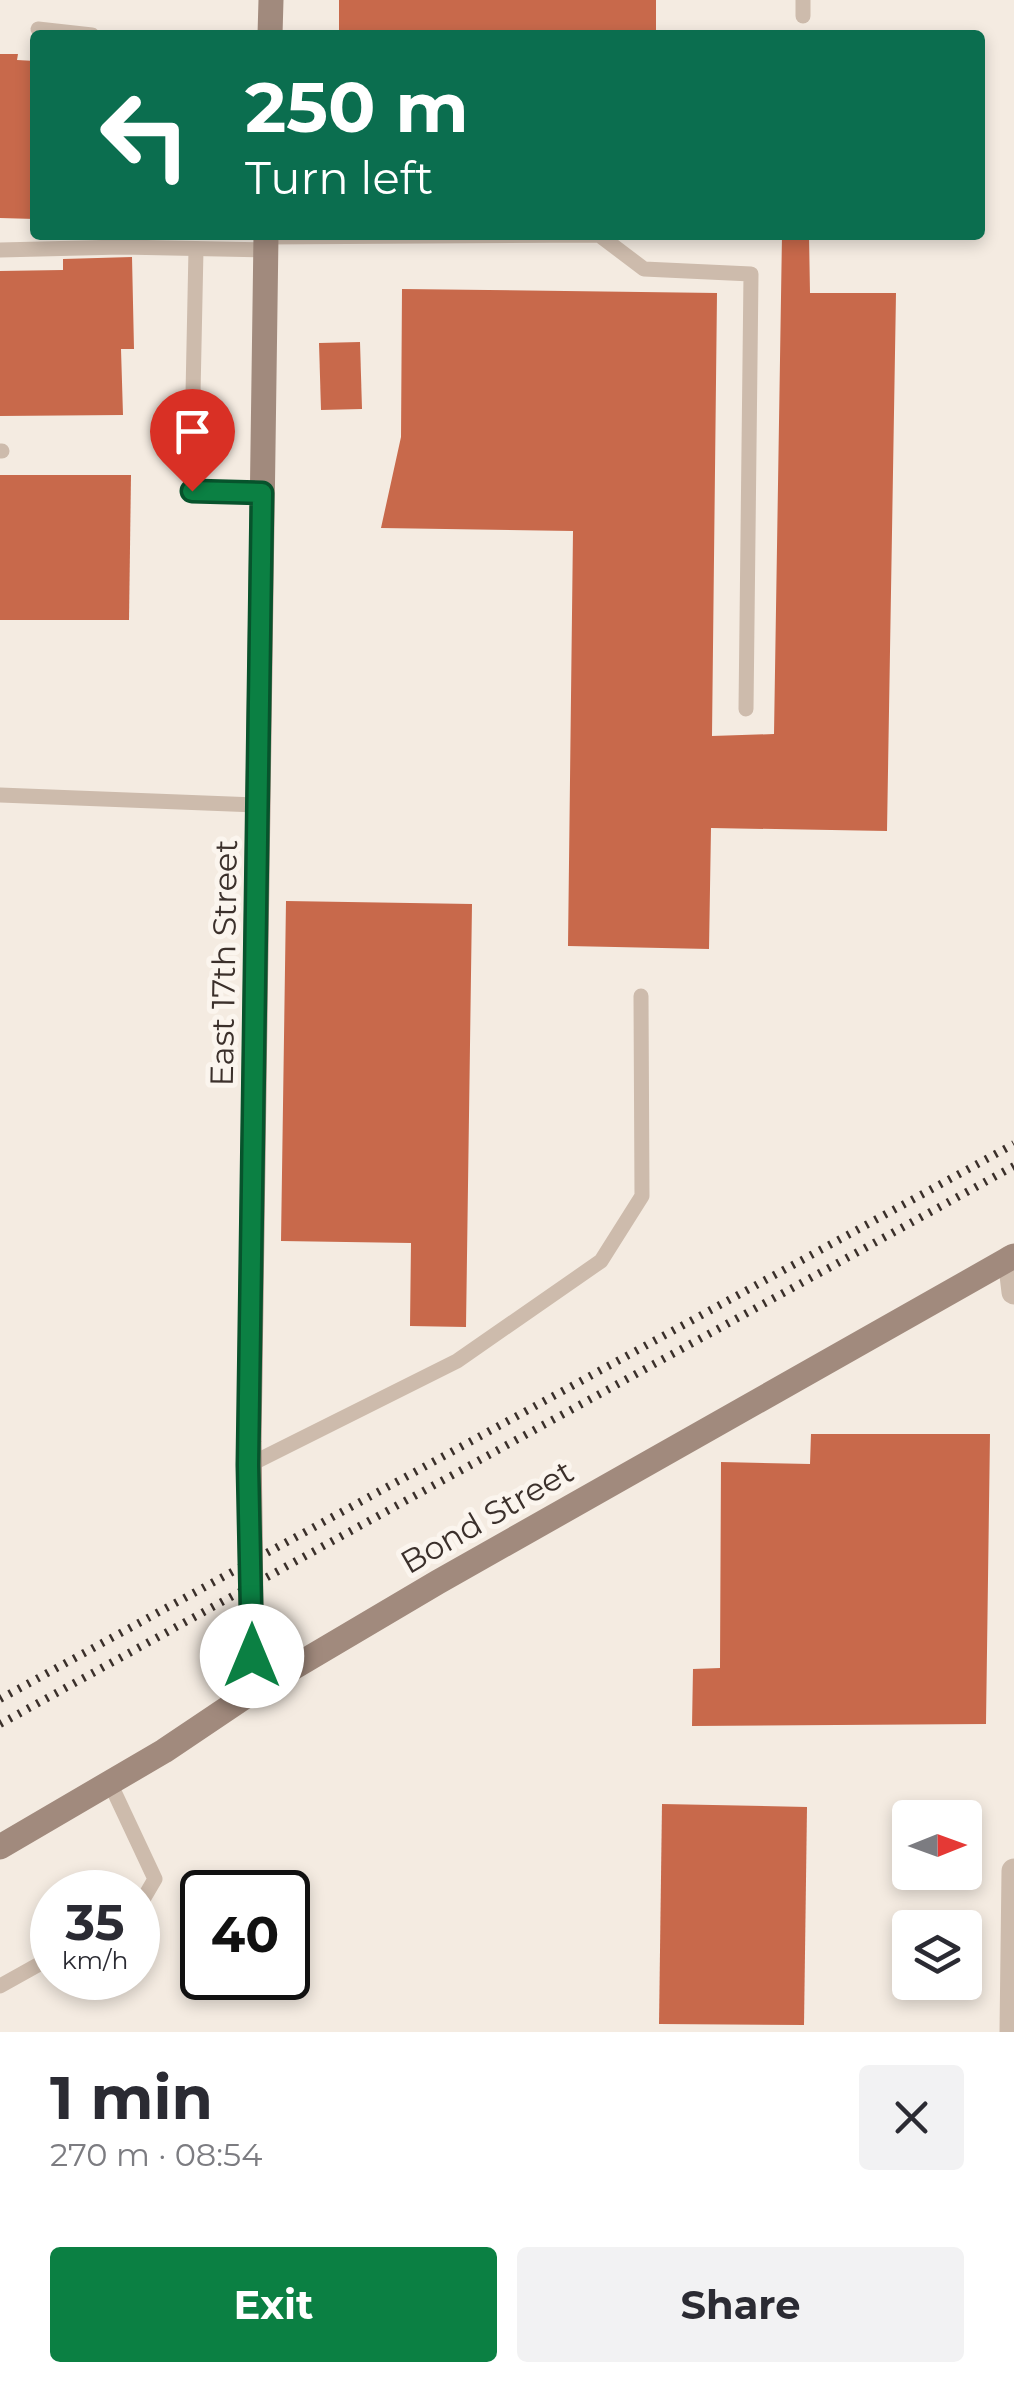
<!DOCTYPE html>
<html lang="en">
<head>
<meta charset="utf-8">
<style>
	:root { --surface:#fff; --page:#f2f2f3; --text:#2b2b33; --muted:#7c7c81; --accent:#0b8043 }
	body { margin:0; font-family:Montserrat,sans-serif; background:var(--page); color:var(--text); height:100vh; display:flex; flex-direction:column; font-size:38px; white-space:nowrap }
	* { box-sizing:border-box; margin:0 }
	p { font-size:32px; color:var(--muted) }
	.icon { flex:none; width:55px; height:55px; fill:none; stroke:currentColor; stroke-width:2; stroke-linecap:round; stroke-linejoin:round }
	.map { position:relative; height:2032px; overflow:hidden }
	.sheet { display:flex; flex-direction:column; background:var(--surface); flex:1 }
	.sheet>* { flex:none }
	.banner { position:absolute; left:30px; top:30px; width:955px; height:210px; border-radius:10px; box-shadow:0 5px 15px #0003; background:#0b6e4f; color:#fff; overflow:hidden }
	.needle { width:65px; rotate:89deg }
	.controls { position:absolute; left:892px; top:1800px; display:grid; gap:20px }
	.controls a { display:grid; place-items:center; width:90px; height:90px; border-radius:10px; background:var(--surface); box-shadow:0 5px 15px #0003; font-size:50px }
	.speed { position:absolute; left:30px; top:1870px; display:flex; gap:20px; font-size:50px; font-weight:700; text-align:center }
	.speed>* { display:grid; place-content:center; width:130px; height:130px; border-radius:50%; background:var(--surface); box-shadow:0 5px 15px #0003; line-height:1 }
	.speed small { font-size:25px; font-weight:400 }
	.speed .limit { border:5px solid #111; border-radius:15px; background:#fff; color:#111 }
	.pin { position:absolute; display:grid; place-items:center; width:85px; height:85px; color:#fff; margin:-102px -42px; border-radius:50% 50% 50% 0; rotate:-45deg; box-shadow:0 0 10px #0007 }
	.pin .icon { rotate:45deg }
	.me { position:absolute; width:110px; margin:-55px; rotate:0deg; stroke-linejoin:round; filter:drop-shadow(0 0 8px #0008) }
	.turn { display:flex; align-items:center; gap:35px; height:210px; padding:0 50px; font-size:45px }
	.turn .icon { width:130px; height:130px; stroke-width:2.5 }
	.turn b { display:block; font-size:70px; line-height:85px }
	.round { display:grid; place-items:center; flex:none; width:105px; height:105px; border-radius:10px; background:var(--page) }
	.headline { display:flex; align-items:center; justify-content:space-between; height:170px; padding:0 50px }
	h1 { font-size:60px; font-weight:700; line-height:75px }
	.cta { display:flex; gap:20px; margin-top:auto; padding:20px 50px }
	.cta a { flex:1; height:115px; border-radius:10px; background:var(--accent); color:#fff; font-size:40px; font-weight:700; line-height:115px; text-align:center }
	.cta a+a { background:var(--page); color:var(--text) }
	.map>svg:first-child { display:block }
	.building { fill:#c8694b }
	.lines { fill:none; stroke-linecap:round; stroke-linejoin:round }
	.lane { stroke:#cdbbac; stroke-width:15 }
	.street { stroke:#cdbbac; stroke-width:25 }
	.secondary { stroke:#a18a7d; stroke-width:25 }
	.rail { stroke:#3b302b; stroke-width:8; stroke-dasharray:2.5 8; stroke-linecap:butt }
	.route-casing { stroke:#07532c; stroke-width:25 }
	.route { stroke:#0b8043; stroke-width:18 }
	.labels { text-anchor:middle; stroke-width:10; stroke-linejoin:round; paint-order:stroke }
	.street-label { font-size:32px; fill:#3b302b; stroke:#fbf5ee }
</style>
</head>
<body>
<div class="map">
<svg width="1014" height="2032" viewBox="0 0 1014 2032">
	<rect width="100%" height="100%" fill="#f4ebe1"/>
	<g class="building">
		<rect x="339" y="0" width="317" height="35"/>
		<path d="M 0,54 L 18,54 L 17,60 L 35,61 L 35,219 L 0,218 Z"/>
		<path d="M 782,235 L 809,235 L 810,293 L 896,293 L 887,831 L 711,828 L 709,949 L 568,946 L 573,531 L 381,528 L 401,437 L 402,289 L 717,293 L 712,736 L 774,734 Z"/>
		<path d="M 132,257 L 134,349 L 121,349 L 123,415 L 0,416 L 0,271 L 63,270 L 63,259 Z"/>
		<path d="M 360,342 L 362,409 L 321,410 L 319,343 Z"/>
		<path d="M 0,475 L 131,475 L 129,620 L 0,620 Z"/>
		<path d="M 286,901 L 472,904 L 466,1327 L 410,1326 L 411,1243 L 281,1241 Z"/>
		<path d="M 811,1434 L 990,1434 L 986,1724 L 692,1726 L 693,1669 L 720,1668 L 721,1462 L 810,1464 Z"/>
		<path d="M 662,1804 L 807,1807 L 804,2025 L 659,2024 Z"/>
	</g>
	<g class="lines">
		<g class="lane">
			<path d="M 803,16 L 803,0"/>
			<path d="M 38,29 L 92,35"/>
			<path d="M 266,237 L 599,235 L 644,269 L 751,274 L 746,709"/>
			<path d="M 196,249 L 191,491 L 262,493"/>
			<path d="M 0,250 L 122,247 L 266,250"/>
			<path d="M 0,451 L 2,451"/>
			<path d="M 0,795 L 259,805"/>
			<path d="M 249,1465 L 457,1361 L 601,1261 L 642,1196 L 641,996"/>
			<path d="M 110,1783 L 155,1879 L 138,1908"/>
			<path d="M 0,1986 L 52,1957"/>
		</g>
		<g class="street">
			<path d="M 1010,1258 L 1014,1292"/>
			<path d="M 1012,2032 L 1014,1871"/>
		</g>
		<g class="secondary">
			<path d="M 270,35 L 271,0"/>
			<path d="M 252,1692 L 249,1442 L 266,235"/>
			<path d="M 0,1847 L 164,1751 L 252,1692 L 438,1582 L 1014,1256"/>
		</g>
		<g class="rail">
			<path d="M 0,1699 L 1014,1144"/>
			<path d="M 0,1724 L 1014,1166"/>
		</g>
	</g>
	<g class="lines">
		<defs>
			<path id="route" d="M 192,491 L 262,493 L 248,1465 L 252,1656"/>
		</defs>
		<use href="#route" class="route-casing"/>
		<use href="#route" class="route"/>
	</g>
	<g class="labels">
		<g class="street-label">
			<text transform="translate(224 963) rotate(-89)" y="11">East 17th Street</text>
			<text transform="translate(487 1517) rotate(-30)" y="11">Bond Street</text>
		</g>
	</g>
</svg>
<div class="controls">
<a><svg class="needle" viewBox="-14 -14 28 28"><path d="M0-13l5 13h-10z" fill="#e53935"/><path d="M0 13l5-13h-10z" fill="#7c7c81"/></svg></a>
<a><svg class="icon" aria-label="layers" viewBox="0 0 24 24"><path d="M12 4l9 5-9 5-9-5zM3 14l9 5 9-5"/></svg></a>
</div>
<div class="speed"><div>35<small>km/h</small></div><div class="limit">40</div></div>
<div class="pin" style="left:192px;top:491px;background:#d93025"><svg class="icon" aria-label="arrive" viewBox="0 0 24 24"><path d="M6 21V4h12l-3 4 3 4H6"/></svg></div>
<svg class="me" style="left:252px;top:1656px" viewBox="-20 -20 40 40"><circle r="19" fill="#fff"/><path d="M0-13L10 11 0 6-10 11z" fill="#0b8043"/></svg>
<div class="banner">
<div class="turn"><svg class="icon" aria-label="left" viewBox="0 0 24 24"><path d="M17 20v-9H6M10 6l-5 5 5 5"/></svg><div><b>250 m</b>Turn left</div></div>
</div>
</div>
<section class="sheet">
<div class="headline"><div><h1>1 min</h1><p>270 m · 08:54</p></div><a class="round"><svg class="icon" aria-label="close" viewBox="0 0 24 24"><path d="M6 6l12 12M18 6L6 18"/></svg></a></div>
<div class="cta"><a>Exit</a><a>Share</a></div>
</section>
</body>
</html>
